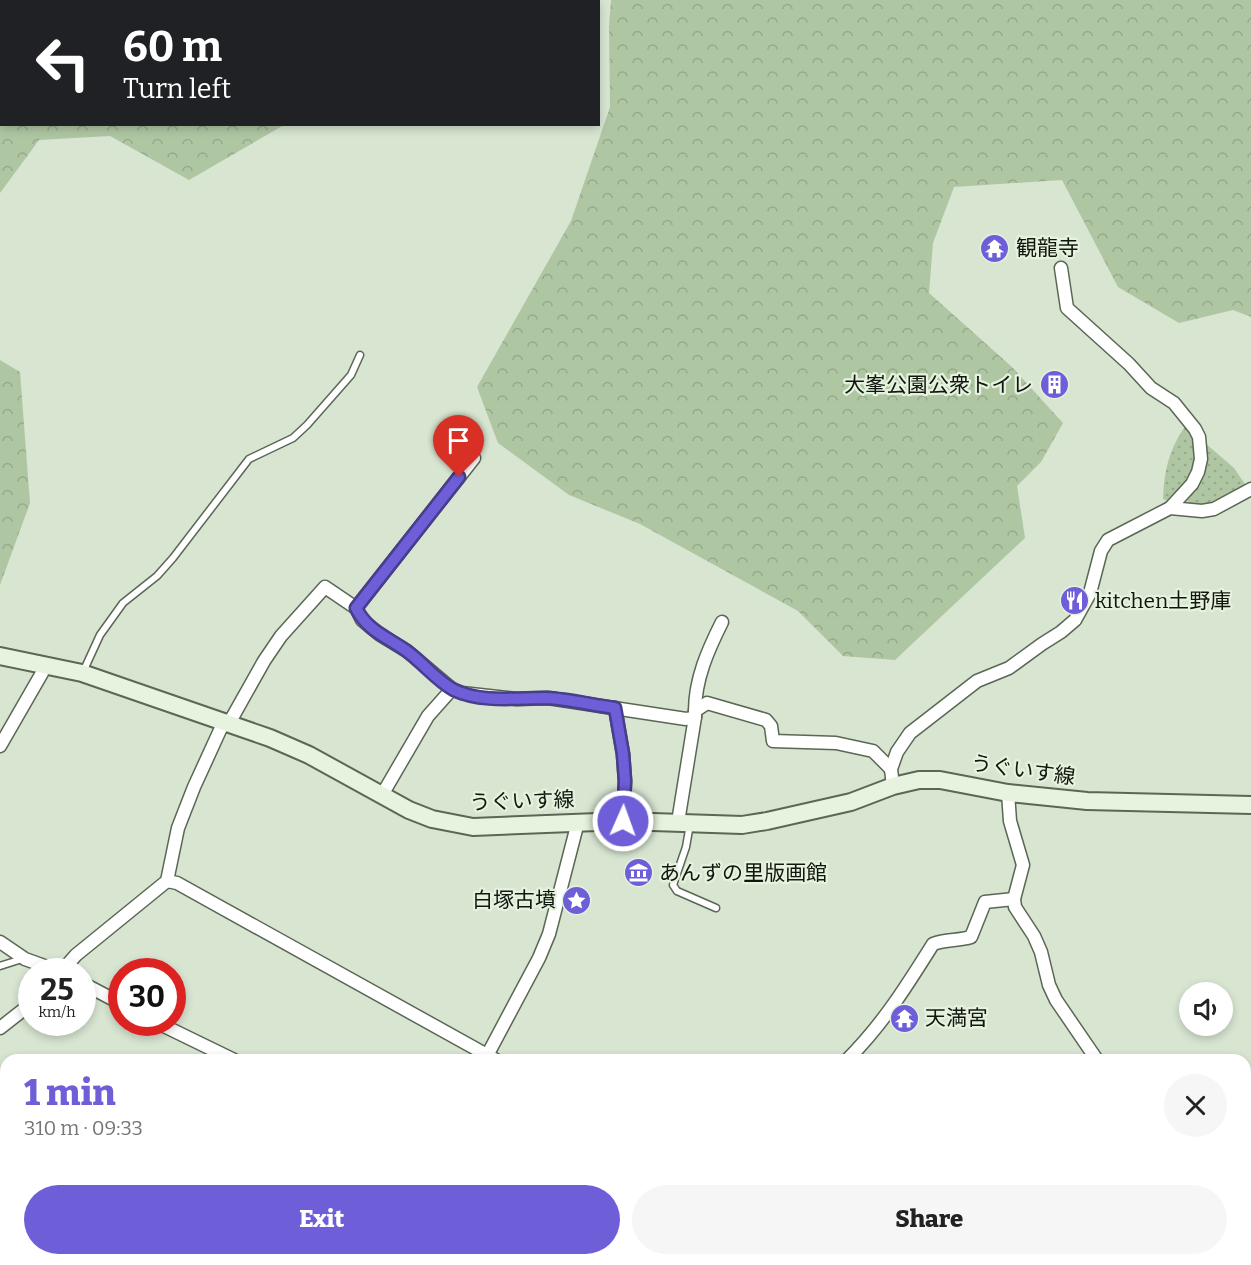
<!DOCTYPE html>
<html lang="en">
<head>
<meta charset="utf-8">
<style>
	:root { --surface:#fff; --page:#f6f6f6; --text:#222; --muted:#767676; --accent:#6e5fd9 }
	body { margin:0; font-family:Bitter,"Noto Sans JP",serif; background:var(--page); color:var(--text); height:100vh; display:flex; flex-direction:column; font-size:22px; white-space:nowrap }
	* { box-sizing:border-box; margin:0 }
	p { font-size:20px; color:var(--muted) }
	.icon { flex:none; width:33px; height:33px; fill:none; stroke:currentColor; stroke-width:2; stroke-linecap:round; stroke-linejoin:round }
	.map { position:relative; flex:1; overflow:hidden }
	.side { position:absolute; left:0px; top:1054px; width:1251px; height:212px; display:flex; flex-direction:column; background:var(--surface); border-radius:18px 18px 0 0; box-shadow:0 3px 9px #0003 }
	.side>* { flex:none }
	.top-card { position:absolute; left:0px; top:0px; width:600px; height:126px; box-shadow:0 3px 9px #0003; background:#202124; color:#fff; overflow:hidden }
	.controls { position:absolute; left:1179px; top:982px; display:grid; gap:12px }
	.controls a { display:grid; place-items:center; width:54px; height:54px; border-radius:50%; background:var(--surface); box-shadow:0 3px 9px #0003; font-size:30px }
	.speed { position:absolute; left:18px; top:958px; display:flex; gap:12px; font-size:30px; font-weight:700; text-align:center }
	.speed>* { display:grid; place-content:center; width:78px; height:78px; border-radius:50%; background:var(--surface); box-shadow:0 3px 9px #0003; line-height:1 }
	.speed small { font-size:15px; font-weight:400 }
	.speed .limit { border:9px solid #d22; background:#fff; color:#111 }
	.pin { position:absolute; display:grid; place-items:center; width:51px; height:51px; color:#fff; margin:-62px -26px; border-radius:50% 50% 50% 0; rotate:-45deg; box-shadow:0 0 6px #0007 }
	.pin .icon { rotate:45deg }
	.me { position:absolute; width:66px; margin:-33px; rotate:2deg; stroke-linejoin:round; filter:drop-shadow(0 0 4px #0008) }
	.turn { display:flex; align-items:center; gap:21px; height:126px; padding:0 24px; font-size:27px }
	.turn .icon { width:78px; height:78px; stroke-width:2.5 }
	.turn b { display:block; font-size:42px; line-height:51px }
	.round { display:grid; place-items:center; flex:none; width:63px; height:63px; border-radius:32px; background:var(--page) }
	.headline { display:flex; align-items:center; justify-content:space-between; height:102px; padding:0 24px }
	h1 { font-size:36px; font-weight:800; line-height:45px; color:var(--accent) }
	.button { display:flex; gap:12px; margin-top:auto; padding:12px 24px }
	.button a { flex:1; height:69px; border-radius:36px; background:var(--accent); color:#fff; font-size:24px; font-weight:800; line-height:69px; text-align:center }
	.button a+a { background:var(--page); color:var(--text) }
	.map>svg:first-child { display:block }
	.forest { fill:url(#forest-crowns) }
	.park { fill:url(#park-dots) }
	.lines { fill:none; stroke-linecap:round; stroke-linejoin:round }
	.river { stroke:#809b71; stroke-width:22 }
	.lane-casing { stroke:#5b6655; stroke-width:9 }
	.street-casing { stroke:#5b6655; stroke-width:15 }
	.secondary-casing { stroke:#5b6655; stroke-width:20 }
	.lane { stroke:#fff; stroke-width:6 }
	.street { stroke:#fff; stroke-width:12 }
	.secondary { stroke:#e6f3de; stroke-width:16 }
	.route-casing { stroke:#483e8d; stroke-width:15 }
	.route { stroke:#6e5fd9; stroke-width:10 }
	.labels { text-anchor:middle; stroke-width:4.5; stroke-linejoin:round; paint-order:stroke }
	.poi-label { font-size:21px; fill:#11160f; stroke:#e5f2de; text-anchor:start }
	.street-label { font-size:21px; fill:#11160f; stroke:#e5f2de }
</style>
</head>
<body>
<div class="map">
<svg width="1251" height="1265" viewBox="0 0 1251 1265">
	<defs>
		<pattern id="forest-crowns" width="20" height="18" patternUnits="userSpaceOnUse" patternTransform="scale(1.5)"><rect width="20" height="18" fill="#afc6a3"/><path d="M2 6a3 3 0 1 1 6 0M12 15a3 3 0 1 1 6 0" fill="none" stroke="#96a98b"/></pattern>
		<pattern id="park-dots" width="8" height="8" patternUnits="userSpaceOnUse" patternTransform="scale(1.5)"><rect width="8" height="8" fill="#afc6a3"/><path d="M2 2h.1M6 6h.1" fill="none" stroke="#96a98b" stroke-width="1.8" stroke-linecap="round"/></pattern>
	</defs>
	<rect width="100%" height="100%" fill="#d7e5d1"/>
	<g class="forest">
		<path d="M 0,0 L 479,0 L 2,2 L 2,124 L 284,125 L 189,180 L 110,136 L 39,140 L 0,193 Z"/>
		<path d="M 611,0 L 1251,0 L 1251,317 L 1233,310 L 1179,323 L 1118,287 L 1062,180 L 954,187 L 933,243 L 929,293 L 1012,367 L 1063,423 L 1041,462 L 1017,486 L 1025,538 L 895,660 L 843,656 L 798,611 L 640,524 L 569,495 L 498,443 L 477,387 L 571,221 L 610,107 L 609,26 Z"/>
		<path d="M 0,360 L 20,372 L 30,503 L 0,585 Z"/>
	</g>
	<g class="park">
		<path d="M 1187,424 C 1203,460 1195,476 1169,502 L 1163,499 C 1164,471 1169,448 1187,424 Z"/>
		<path d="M 1205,443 L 1234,468 L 1247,487 L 1213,505 L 1191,506 L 1187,501 L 1198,485 Z"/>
	</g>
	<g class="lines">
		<g class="river">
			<path d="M 0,1198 L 6,1201"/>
			<path d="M 136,1260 L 149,1265"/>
		</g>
		<defs>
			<g id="lane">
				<path d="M 83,672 L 100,635 L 123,603 L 157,576 L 173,558 L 249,459 L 293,438 L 307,425 L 351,375 L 360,355"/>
				<path d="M 690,824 L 686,847 L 673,885 L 677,891 L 716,908"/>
				<path d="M 0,966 L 22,959"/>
				<path d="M 0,1188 L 6,1191"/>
				<path d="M 158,1260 L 171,1265"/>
				<path d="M 477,1265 L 478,1260"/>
			</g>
			<g id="street">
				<path d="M 1061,268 L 1067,308 L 1129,364 L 1151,388 L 1174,403 L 1195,429 L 1199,437 L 1201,459 L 1198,472 L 1192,484 L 1170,508"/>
				<path d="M 356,608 L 474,458"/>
				<path d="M 615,708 L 623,754 L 625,781 L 623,821"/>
				<path d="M 695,711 C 695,679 708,650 722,622"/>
				<path d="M 0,746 L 42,673 L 43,665"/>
				<path d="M 893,786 L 891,769 L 897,752 L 910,733 L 977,681 L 1009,668 L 1042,644 L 1061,632 L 1075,620 L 1090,593 L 1101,551 L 1108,540 L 1170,508 L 1202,511 L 1214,509 L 1251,489"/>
				<path d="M 1008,793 L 1010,821 L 1023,865 L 1014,899 L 1015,907 L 1034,936 L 1041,952 L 1049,985 L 1056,1000 L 1097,1060"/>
				<path d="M 382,795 L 428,716 L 452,689"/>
				<path d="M 678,822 L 695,717"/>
				<path d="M 167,881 L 177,883 L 496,1060"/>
				<path d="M 0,942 L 25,959 L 61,972"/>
				<path d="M 61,972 L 76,955 L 167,881 L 178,828 L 194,787 L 221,728 L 232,718 L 264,661 L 281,636 L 325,587 L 356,608 L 362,620 L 379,634 L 407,651 L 452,689 L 462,693 L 517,699 L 548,698 L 686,719 L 695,717 L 695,711 L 707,703 L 766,720 L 771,726 L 773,741 L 836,743 L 873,751 L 891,769"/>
				<path d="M 82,983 L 122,1004"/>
				<path d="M 158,1023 L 234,1060"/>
				<path d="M 0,1028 L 32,1003"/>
				<path d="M 487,1060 L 489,1052 L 539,958 L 549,934 L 578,822"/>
				<path d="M 847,1060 C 883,1024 906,987 933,944 C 946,939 958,941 971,937 L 985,902 L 1014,899"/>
				<path d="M 1245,1137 L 1251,1135"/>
				<path d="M 1245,1195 L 1251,1199"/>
				<path d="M 497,1260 L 510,1265"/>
				<path d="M 335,1265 L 338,1260"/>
				<path d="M 550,1265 L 552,1260"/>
				<path d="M 957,1265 L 959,1260"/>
			</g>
			<g id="secondary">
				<path d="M 0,656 L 82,673 L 270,738 L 309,755 L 409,810 L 432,819 L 473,827 L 623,821 L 742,825 L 767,821 L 851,802 L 893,786 L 919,780 L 940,780 L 1008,793 L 1087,801 L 1251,805"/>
				<path d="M 0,1216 L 6,1218"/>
				<path d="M 102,1260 L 114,1265"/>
			</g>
		</defs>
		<use href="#lane" class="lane-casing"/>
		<use href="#street" class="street-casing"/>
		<use href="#secondary" class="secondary-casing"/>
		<use href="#lane" class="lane"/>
		<use href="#street" class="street"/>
		<use href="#secondary" class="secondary"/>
	</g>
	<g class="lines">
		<defs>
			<path id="route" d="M 459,477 L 356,608 C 368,632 388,637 408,652 C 423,663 437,681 454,690 C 481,703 517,698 546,698 C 569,699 592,705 615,708 L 623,754 L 625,781 L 623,821"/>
		</defs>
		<use href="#route" class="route-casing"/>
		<use href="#route" class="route"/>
	</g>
	<defs>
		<symbol id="temple-disc" viewBox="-11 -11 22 22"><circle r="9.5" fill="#6e5fd9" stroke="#e5f2de"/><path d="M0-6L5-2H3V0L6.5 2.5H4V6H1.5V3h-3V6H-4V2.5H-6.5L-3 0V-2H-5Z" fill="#fff"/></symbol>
		<symbol id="building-disc" viewBox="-11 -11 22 22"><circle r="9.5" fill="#6e5fd9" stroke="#e5f2de"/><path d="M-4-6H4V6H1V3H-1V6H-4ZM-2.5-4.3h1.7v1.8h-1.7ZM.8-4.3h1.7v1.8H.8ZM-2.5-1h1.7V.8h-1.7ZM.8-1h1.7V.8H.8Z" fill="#fff"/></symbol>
		<symbol id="restaurant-disc" viewBox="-11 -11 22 22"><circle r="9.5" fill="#6e5fd9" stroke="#e5f2de"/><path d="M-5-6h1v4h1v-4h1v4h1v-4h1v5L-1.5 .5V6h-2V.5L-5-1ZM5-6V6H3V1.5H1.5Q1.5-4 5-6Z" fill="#fff"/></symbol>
		<symbol id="museum-disc" viewBox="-11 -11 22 22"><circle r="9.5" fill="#6e5fd9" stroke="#e5f2de"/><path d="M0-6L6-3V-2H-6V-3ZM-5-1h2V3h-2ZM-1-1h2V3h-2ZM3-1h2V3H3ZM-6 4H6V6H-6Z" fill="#fff"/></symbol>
		<symbol id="sight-disc" viewBox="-11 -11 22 22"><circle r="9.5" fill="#6e5fd9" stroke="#e5f2de"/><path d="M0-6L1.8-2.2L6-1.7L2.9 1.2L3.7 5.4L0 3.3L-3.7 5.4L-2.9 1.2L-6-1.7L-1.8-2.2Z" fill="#fff"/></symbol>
	</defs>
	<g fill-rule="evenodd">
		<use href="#temple-disc" x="978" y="232" width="33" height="33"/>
		<use href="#building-disc" x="1038" y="368" width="33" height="33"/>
		<use href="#restaurant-disc" x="1058" y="584" width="33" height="33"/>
		<use href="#museum-disc" x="622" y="856" width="33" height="33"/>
		<use href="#sight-disc" x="560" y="884" width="33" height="33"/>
		<use href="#temple-disc" x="888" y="1002" width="33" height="33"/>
	</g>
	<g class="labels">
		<g class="poi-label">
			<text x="1016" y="255">観龍寺</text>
			<text x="1033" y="392" text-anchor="end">大峯公園公衆トイレ</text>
			<text x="1095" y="608">kitchen土野庫</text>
			<text x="659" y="880">あんずの里版画館</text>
			<text x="556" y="907" text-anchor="end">白塚古墳</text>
			<text x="925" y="1025">天満宮</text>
		</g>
		<g class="street-label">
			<text transform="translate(1023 770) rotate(8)" y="7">うぐいす線</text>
			<text transform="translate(522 801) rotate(-2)" y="7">うぐいす線</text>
		</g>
	</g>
</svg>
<div class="controls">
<a><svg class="icon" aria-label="sound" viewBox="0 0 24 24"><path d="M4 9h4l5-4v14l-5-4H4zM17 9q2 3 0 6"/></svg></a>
</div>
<div class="speed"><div>25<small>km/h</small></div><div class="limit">30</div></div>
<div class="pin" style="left:459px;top:477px;background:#d93025"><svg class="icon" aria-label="arrive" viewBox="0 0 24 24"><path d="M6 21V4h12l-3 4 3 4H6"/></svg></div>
<svg class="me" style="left:623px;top:821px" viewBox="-20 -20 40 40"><circle r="17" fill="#6e5fd9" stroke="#fff" stroke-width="3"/><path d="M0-11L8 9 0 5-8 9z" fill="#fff"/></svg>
<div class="top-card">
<div class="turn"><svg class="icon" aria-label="left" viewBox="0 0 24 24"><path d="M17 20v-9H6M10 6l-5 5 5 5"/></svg><div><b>60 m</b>Turn left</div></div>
</div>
<section class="side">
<div class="headline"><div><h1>1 min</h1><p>310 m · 09:33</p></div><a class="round"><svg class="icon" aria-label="close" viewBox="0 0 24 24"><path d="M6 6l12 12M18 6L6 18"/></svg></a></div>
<div class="button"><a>Exit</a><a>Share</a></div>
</section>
</div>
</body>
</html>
